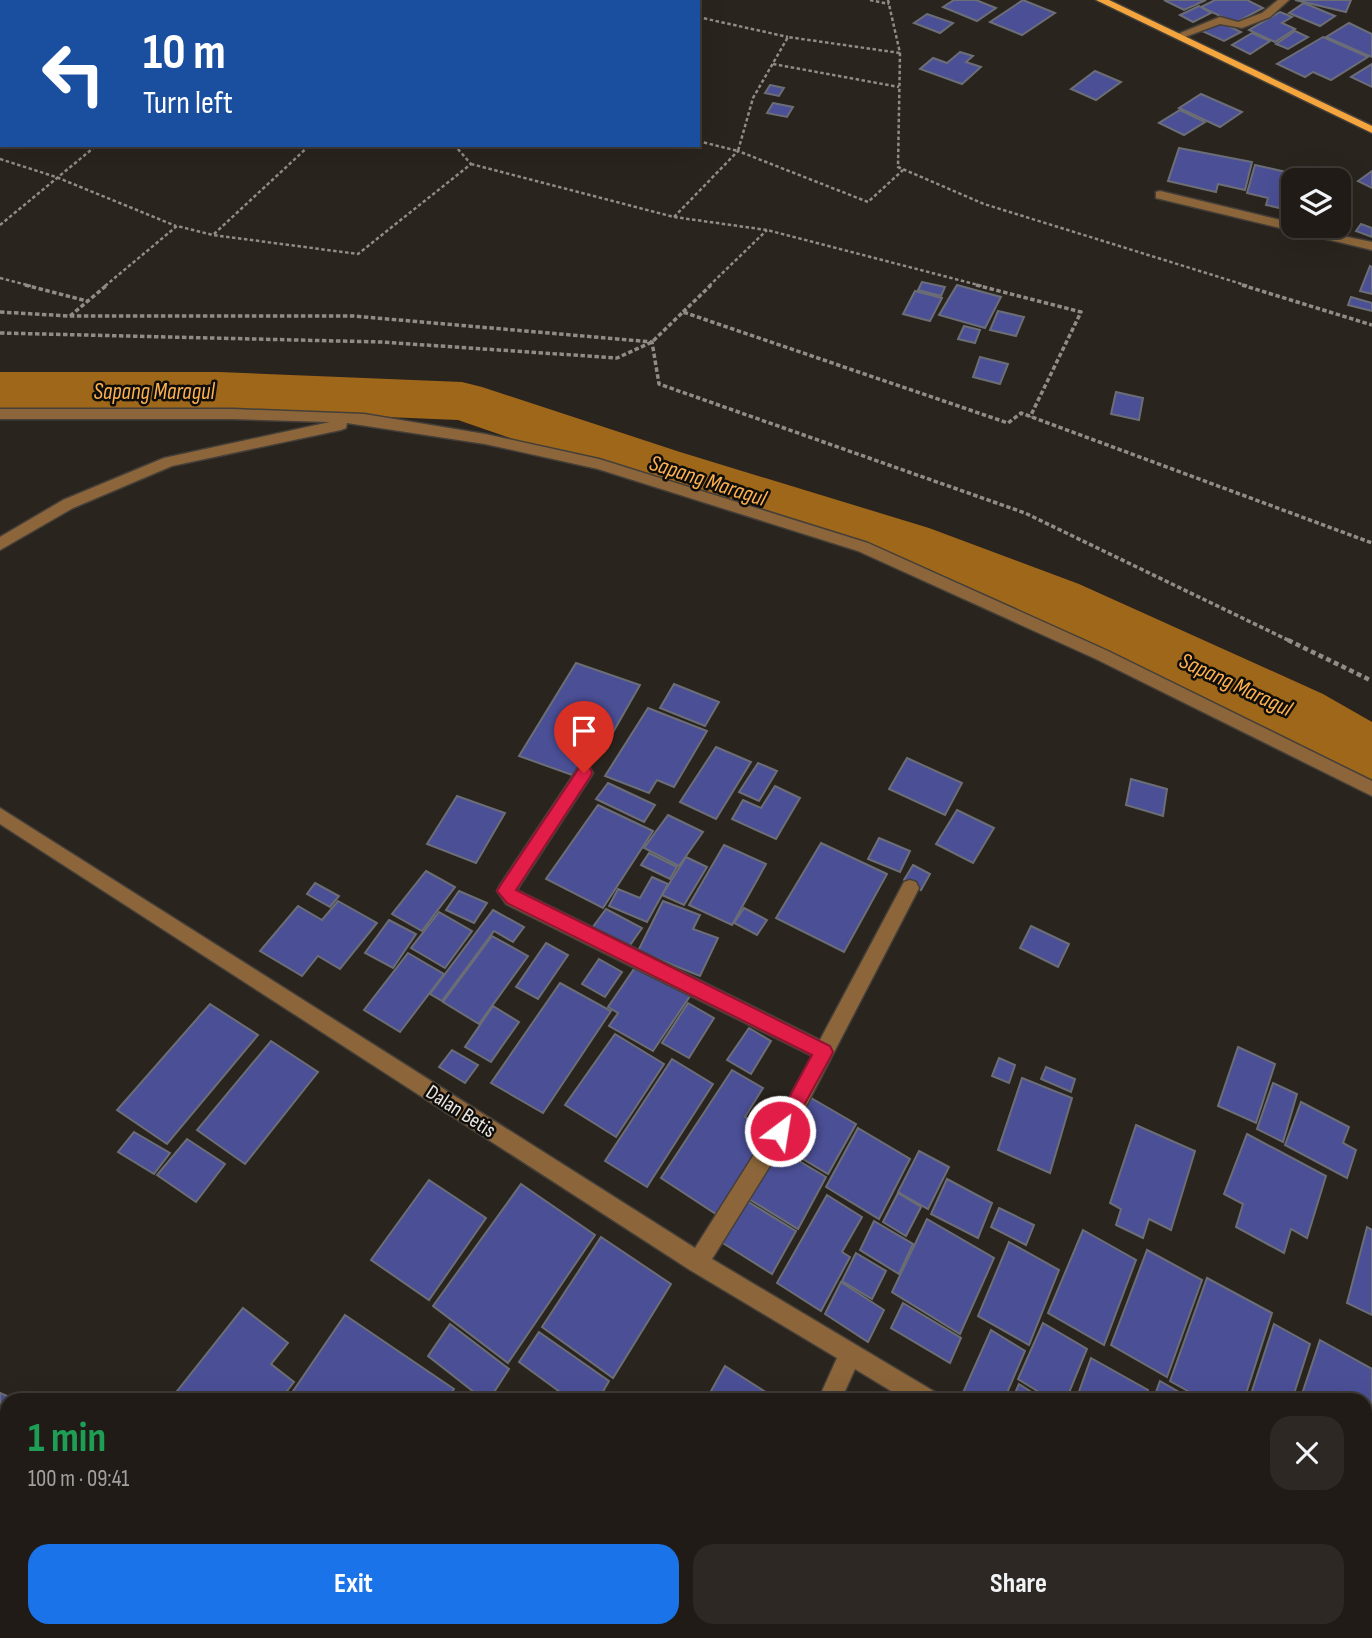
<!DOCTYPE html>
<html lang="en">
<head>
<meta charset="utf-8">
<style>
	:root { --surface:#201b16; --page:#2d2823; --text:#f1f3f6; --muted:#a2a1a1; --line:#3d3935; --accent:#1a73e8 }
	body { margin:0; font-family:"Sofia Sans Condensed",sans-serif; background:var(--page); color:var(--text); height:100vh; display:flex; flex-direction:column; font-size:26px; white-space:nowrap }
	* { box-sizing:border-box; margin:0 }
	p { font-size:23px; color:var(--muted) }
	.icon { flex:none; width:38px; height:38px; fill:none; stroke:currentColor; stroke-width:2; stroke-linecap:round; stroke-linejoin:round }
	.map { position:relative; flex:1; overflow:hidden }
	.drawer { position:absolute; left:0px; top:1393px; width:1372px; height:245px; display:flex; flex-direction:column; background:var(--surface); border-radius:21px 21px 0 0; box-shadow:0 7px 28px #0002,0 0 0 2px var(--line) }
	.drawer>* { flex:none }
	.guide { position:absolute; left:0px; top:0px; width:700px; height:147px; box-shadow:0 7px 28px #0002,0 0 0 2px var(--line); background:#1a4fa0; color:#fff; overflow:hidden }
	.fabs { position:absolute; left:1281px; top:168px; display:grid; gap:14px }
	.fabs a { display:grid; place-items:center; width:70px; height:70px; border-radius:14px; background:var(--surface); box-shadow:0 7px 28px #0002,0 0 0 2px var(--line); font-size:35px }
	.pin { position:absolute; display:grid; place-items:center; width:60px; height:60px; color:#fff; margin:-72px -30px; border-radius:50% 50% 50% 0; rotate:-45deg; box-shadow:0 0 7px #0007 }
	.pin .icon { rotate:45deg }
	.me { position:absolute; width:77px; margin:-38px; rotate:31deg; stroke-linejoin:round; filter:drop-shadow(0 0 5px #0008) }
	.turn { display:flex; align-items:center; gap:24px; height:147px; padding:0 28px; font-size:32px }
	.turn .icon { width:91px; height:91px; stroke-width:2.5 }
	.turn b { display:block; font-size:49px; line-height:60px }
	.round { display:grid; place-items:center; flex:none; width:74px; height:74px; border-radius:21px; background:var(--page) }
	.head { display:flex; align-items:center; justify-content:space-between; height:119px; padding:0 28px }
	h1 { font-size:42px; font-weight:700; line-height:52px; color:#1e9e55 }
	.cta { display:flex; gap:14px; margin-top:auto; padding:14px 28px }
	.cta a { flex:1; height:80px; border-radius:21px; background:var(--accent); color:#fff; font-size:28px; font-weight:700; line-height:80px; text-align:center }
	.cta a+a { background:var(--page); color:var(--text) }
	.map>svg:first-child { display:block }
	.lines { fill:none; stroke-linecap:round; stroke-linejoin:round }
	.river { fill:#9f671a; fill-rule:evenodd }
	.building { fill:#4b4f96; stroke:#6c6e76; stroke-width:2 }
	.minor-casing { stroke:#453f39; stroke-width:3 }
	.major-casing { stroke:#453f39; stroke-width:3 }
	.path-far2 { stroke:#908c87; stroke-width:2.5; stroke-dasharray:3.5 2.5; stroke-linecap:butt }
	.path-far1 { stroke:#908c87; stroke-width:3.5; stroke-dasharray:4.5 2.5; stroke-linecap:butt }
	.path { stroke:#908c87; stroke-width:4.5; stroke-dasharray:5 3.5; stroke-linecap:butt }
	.minor { fill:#8c663a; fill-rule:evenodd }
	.major { fill:#f4a53e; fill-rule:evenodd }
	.route { fill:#e11d48; stroke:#92132f; stroke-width:2 }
	.labels { text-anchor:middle; stroke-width:5; stroke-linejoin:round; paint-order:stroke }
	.street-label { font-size:21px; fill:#e9e6e2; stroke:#100e0b }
	.water-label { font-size:23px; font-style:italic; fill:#feb150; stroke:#100e0b }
</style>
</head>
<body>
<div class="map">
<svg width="1372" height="1638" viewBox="0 0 1372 1638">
	<rect width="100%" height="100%" fill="#2a241e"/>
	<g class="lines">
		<path class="river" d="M 0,372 L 219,372 L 462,382 L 482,387 L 680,452 L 929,528 L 1079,584 L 1323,694 L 1372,722 L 1372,785 L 1347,776 L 1275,732 L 1033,618 L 885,560 L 638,482 L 458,420 L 219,410 L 0,410 Z"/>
	</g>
	<g class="building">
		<path d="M 954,0 L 976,0 L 996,8 L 977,21 L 943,7 Z"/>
		<path d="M 1023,0 L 1055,13 L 1022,35 L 990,22 Z"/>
		<path d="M 1164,0 L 1206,0 L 1184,10 Z"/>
		<path d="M 1215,0 L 1247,0 L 1263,8 L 1235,23 L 1201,7 Z"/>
		<path d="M 1295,0 L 1351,0 L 1346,12 Z"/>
		<path d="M 1304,3 L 1335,16 L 1320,26 L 1289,13 Z"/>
		<path d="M 1199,6 L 1211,13 L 1193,22 L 1180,15 Z"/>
		<path d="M 1280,12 L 1292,17 L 1282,23 L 1295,29 L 1275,42 L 1249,30 Z"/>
		<path d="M 927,14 L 953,23 L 940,33 L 914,23 Z"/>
		<path d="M 1220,22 L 1241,32 L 1224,41 L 1202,31 Z"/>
		<path d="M 1349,23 L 1372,34 L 1372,57 L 1326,37 Z"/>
		<path d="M 1295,31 L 1308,37 L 1288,49 L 1276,44 Z"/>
		<path d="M 1252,33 L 1270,41 L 1250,54 L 1232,45 Z"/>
		<path d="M 1323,37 L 1368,57 L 1331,80 L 1313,72 L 1305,77 L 1277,64 Z"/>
		<path d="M 960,52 L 973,56 L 966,62 L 981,67 L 962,84 L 920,69 L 933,58 L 947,63 Z"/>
		<path d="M 1372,64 L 1372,87 L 1351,77 Z"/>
		<path d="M 1095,71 L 1121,82 L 1096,100 L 1071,89 Z"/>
		<path d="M 770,85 L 784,88 L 779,96 L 765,93 Z"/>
		<path d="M 1201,94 L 1242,112 L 1220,127 L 1179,108 Z"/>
		<path d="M 773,103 L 793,107 L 787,117 L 767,113 Z"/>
		<path d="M 1180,110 L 1205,122 L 1184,135 L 1159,123 Z"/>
		<path d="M 1179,148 L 1252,162 L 1245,190 L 1218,184 L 1216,192 L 1168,181 Z"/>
		<path d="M 1255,165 L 1304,176 L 1303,180 L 1293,180 L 1293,211 L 1266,205 L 1268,198 L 1247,193 Z"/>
		<path d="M 1372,171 L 1372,188 L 1358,181 Z"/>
		<path d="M 1311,172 L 1334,176 L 1334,180 L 1309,180 Z"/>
		<path d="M 1361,224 L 1372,228 L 1372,237 L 1356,231 Z"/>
		<path d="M 1370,266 L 1372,267 L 1372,294 L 1360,291 Z"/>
		<path d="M 922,282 L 945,287 L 941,296 L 918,290 Z"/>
		<path d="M 957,285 L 1001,297 L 985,328 L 939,315 Z"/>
		<path d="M 915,291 L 942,298 L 930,321 L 903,314 Z"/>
		<path d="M 1351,297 L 1372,303 L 1372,311 L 1348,305 Z"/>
		<path d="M 998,311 L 1024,317 L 1016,336 L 990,330 Z"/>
		<path d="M 964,326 L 980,330 L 975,343 L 958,339 Z"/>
		<path d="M 980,357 L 1008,364 L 1000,384 L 973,377 Z"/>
		<path d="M 1116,392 L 1143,398 L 1139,420 L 1111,414 Z"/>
		<path d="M 576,663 L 640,685 L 608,741 L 596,738 L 575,776 L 519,756 Z"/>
		<path d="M 674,684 L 719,702 L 705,726 L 660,708 Z"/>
		<path d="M 648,708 L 707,731 L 674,787 L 657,780 L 649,793 L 605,776 Z"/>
		<path d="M 716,747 L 751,762 L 716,819 L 680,802 Z"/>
		<path d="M 907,758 L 962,783 L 945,815 L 889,789 Z"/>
		<path d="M 758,763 L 777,771 L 759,801 L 739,792 Z"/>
		<path d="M 1131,779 L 1167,789 L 1163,816 L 1126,805 Z"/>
		<path d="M 608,783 L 655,805 L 644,822 L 596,799 Z"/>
		<path d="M 775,786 L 800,798 L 776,839 L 732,819 L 743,800 L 761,808 Z"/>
		<path d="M 457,796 L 505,813 L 476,863 L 427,844 Z"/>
		<path d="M 598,805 L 653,831 L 603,908 L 546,879 Z"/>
		<path d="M 957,810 L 994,828 L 973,863 L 936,844 Z"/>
		<path d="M 668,815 L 703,832 L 679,866 L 644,848 Z"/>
		<path d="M 879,838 L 910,851 L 900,872 L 868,859 Z"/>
		<path d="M 821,843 L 887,874 L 844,952 L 776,918 Z"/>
		<path d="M 724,845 L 766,864 L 732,925 L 689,905 Z"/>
		<path d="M 649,853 L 677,867 L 670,879 L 641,865 Z"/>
		<path d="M 686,857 L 707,867 L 684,905 L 662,895 Z"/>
		<path d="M 913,865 L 930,874 L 921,890 L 904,880 Z"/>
		<path d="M 426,871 L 455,887 L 422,931 L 392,914 Z"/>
		<path d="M 652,877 L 668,884 L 647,922 L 609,906 L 618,889 L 640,898 Z"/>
		<path d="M 315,883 L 339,896 L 330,907 L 307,894 Z"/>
		<path d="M 459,891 L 487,903 L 474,923 L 446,910 Z"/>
		<path d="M 338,901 L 377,923 L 340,969 L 318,956 L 302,976 L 260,951 L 298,906 L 322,920 Z"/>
		<path d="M 663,901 L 700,915 L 693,929 L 718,938 L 700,976 L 638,951 Z"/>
		<path d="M 744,908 L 767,920 L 757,935 L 734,923 Z"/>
		<path d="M 606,909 L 642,928 L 626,951 L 590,931 Z"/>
		<path d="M 493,910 L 524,927 L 513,942 L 494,931 L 442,1001 L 430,994 Z"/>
		<path d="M 439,912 L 472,931 L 445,968 L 411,948 Z"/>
		<path d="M 389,920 L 416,934 L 393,968 L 365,953 Z"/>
		<path d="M 1031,926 L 1069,944 L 1058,967 L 1020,948 Z"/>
		<path d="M 492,936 L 528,956 L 479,1024 L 443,1002 Z"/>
		<path d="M 546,943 L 568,955 L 538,999 L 516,987 Z"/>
		<path d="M 408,953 L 444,974 L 400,1032 L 364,1010 Z"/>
		<path d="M 599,959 L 622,972 L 605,997 L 582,984 Z"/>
		<path d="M 638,963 L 692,993 L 653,1051 L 609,1026 L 618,1013 L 608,1007 Z"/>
		<path d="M 560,983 L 611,1011 L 543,1113 L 491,1083 Z"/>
		<path d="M 688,1003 L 714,1018 L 689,1058 L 662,1043 Z"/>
		<path d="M 210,1004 L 258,1035 L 167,1144 L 117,1110 Z"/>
		<path d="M 493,1006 L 519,1022 L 491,1062 L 465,1047 Z"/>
		<path d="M 749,1028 L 771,1041 L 751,1074 L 727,1060 Z"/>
		<path d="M 615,1034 L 664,1064 L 616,1137 L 565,1105 Z"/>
		<path d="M 271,1041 L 318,1072 L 245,1164 L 197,1130 Z"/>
		<path d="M 1238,1047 L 1275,1064 L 1256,1123 L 1218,1106 Z"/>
		<path d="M 452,1050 L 478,1065 L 465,1083 L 439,1067 Z"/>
		<path d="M 999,1058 L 1015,1065 L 1009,1083 L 992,1076 Z"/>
		<path d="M 672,1059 L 713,1084 L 647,1187 L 605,1161 Z"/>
		<path d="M 1046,1067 L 1075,1079 L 1071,1092 L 1041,1079 Z"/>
		<path d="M 732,1070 L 763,1088 L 745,1117 L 774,1134 L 722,1218 L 661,1178 Z"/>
		<path d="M 1022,1078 L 1072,1098 L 1050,1173 L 998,1150 Z"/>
		<path d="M 1273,1083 L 1297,1094 L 1283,1142 L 1257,1129 Z"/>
		<path d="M 806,1095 L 856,1124 L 828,1174 L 778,1144 Z"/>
		<path d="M 1301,1102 L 1349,1127 L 1343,1143 L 1356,1150 L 1347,1178 L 1285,1145 Z"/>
		<path d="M 1136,1125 L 1195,1151 L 1171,1230 L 1149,1219 L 1143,1238 L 1116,1225 L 1121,1209 L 1110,1203 Z"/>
		<path d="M 858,1128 L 910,1159 L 879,1219 L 826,1187 Z"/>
		<path d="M 134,1132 L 170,1153 L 154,1174 L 118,1152 Z"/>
		<path d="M 1247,1134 L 1326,1176 L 1307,1238 L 1291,1229 L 1284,1253 L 1236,1227 L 1243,1204 L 1224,1194 Z"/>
		<path d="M 187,1139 L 225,1164 L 196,1202 L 157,1175 Z"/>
		<path d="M 774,1146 L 826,1177 L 798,1229 L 744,1196 Z"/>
		<path d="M 919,1151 L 949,1167 L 928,1209 L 898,1192 Z"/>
		<path d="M 947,1179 L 992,1203 L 978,1238 L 931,1214 Z"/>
		<path d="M 429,1180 L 486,1218 L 429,1300 L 371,1260 Z"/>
		<path d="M 521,1184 L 595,1235 L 508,1363 L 433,1306 Z"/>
		<path d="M 898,1193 L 921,1207 L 906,1236 L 883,1222 Z"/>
		<path d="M 827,1195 L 862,1217 L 842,1252 L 850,1257 L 821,1311 L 777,1283 Z"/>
		<path d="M 742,1198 L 796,1231 L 772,1274 L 718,1240 Z"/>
		<path d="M 999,1208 L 1034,1225 L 1026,1245 L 991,1227 Z"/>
		<path d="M 927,1219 L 994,1258 L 960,1334 L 892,1292 Z"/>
		<path d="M 874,1221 L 913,1244 L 899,1274 L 860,1250 Z"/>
		<path d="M 1367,1227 L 1372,1230 L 1372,1315 L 1347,1303 Z"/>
		<path d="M 1083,1230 L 1136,1260 L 1104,1345 L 1048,1313 Z"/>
		<path d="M 601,1237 L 671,1284 L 613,1378 L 542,1327 Z"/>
		<path d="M 1009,1242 L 1059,1270 L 1029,1345 L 978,1316 Z"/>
		<path d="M 1147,1250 L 1202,1280 L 1167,1377 L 1111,1345 Z"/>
		<path d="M 856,1253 L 886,1271 L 872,1299 L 842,1281 Z"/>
		<path d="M 1207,1278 L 1272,1313 L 1244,1400 L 1204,1400 L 1170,1381 Z"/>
		<path d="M 841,1282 L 884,1310 L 868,1342 L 825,1314 Z"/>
		<path d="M 903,1303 L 961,1338 L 950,1363 L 891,1328 Z"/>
		<path d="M 243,1308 L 288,1343 L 271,1364 L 294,1382 L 280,1400 L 170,1400 Z"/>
		<path d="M 345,1315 L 454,1389 L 447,1400 L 287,1400 Z"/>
		<path d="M 1043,1323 L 1087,1349 L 1066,1400 L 1052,1400 L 1018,1379 Z"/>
		<path d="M 450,1324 L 509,1369 L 489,1400 L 484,1400 L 428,1356 Z"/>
		<path d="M 1274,1324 L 1310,1344 L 1292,1400 L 1249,1400 Z"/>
		<path d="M 991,1330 L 1025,1351 L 1004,1400 L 966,1400 L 961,1397 Z"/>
		<path d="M 539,1332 L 609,1381 L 598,1400 L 571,1400 L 519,1362 Z"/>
		<path d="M 1320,1340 L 1372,1369 L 1372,1409 L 1365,1432 L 1365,1400 L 1300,1400 Z"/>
		<path d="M 1091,1358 L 1148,1390 L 1145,1400 L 1076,1400 Z"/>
		<path d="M 725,1366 L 778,1400 L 706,1400 Z"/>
		<path d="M 1160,1381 L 1193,1400 L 1153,1400 Z"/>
		<path d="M 1019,1384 L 1044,1400 L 1012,1400 Z"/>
		<path d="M 0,1393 L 14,1399 L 7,1400 L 7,1411 L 0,1423 Z"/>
		<path d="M 1372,1440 L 1372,1517 L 1365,1513 L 1365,1466 Z"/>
		<path d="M 1365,1518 L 1372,1522 L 1372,1638 L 1339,1638 L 1328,1631 L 1365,1631 Z"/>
		<path d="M 148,1631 L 219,1631 L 214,1638 L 143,1638 Z"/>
		<path d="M 779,1631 L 857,1631 L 854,1638 L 815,1638 L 809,1633 L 807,1638 L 789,1638 Z"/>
		<path d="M 886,1631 L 946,1631 L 943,1638 L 883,1638 Z"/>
		<path d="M 955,1631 L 1021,1631 L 1018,1638 L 952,1638 Z"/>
		<path d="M 1032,1631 L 1064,1631 L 1068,1633 L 1066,1638 L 1030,1638 Z"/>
		<path d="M 1113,1631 L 1174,1631 L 1172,1638 L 1111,1638 Z"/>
	</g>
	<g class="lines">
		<defs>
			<g id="minor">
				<path d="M 1278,0 L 1289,0 L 1270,17 L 1242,28 L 1220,24 L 1182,38 L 1173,36 L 1220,17 L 1238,22 L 1262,13 Z"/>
				<path d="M 1160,191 L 1293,223 L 1293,226 L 1372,242 L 1372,250 L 1156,198 L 1156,192 Z"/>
				<path d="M 0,409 L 233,409 L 364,414 L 485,434 L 599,459 L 868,543 L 1108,651 L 1372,781 L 1372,796 L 1096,659 L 858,551 L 598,469 L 485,444 L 347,423 L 346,428 L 341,430 L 172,466 L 73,508 L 0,550 L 0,537 L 63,500 L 164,458 L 330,422 L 233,419 L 0,419 Z"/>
				<path d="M 584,766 L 590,768 L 593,773 L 590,778 L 517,890 L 820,1040 L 904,882 L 910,880 L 916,882 L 919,888 L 916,894 L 801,1116 L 712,1259 L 935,1392 L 938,1400 L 906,1400 L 855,1369 L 841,1400 L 818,1400 L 837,1358 L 690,1270 L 0,824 L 0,808 L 695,1248 L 787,1102 L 812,1056 L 506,904 L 497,891 L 500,885 L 578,768 Z"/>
				<path d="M 351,1631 L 381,1631 L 384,1638 L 354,1638 Z"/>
				<path d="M 705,1631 L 730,1631 L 727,1638 L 702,1638 Z"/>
				<path d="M 1082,1631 L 1106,1631 L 1104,1638 L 1080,1638 Z"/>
				<path d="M 1286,1631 L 1319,1631 L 1322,1638 L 1289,1638 Z"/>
			</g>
			<path id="major" d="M 1096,0 L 1109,0 L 1372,126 L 1372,133 Z"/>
		</defs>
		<use href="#minor" class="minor-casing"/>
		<use href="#major" class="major-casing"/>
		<g class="path-far2">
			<path d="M 335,0 L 342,2"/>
			<path d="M 622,0 L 630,2"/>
			<path d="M 870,0 L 889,4"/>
			<path d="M 888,0 L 900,53 L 898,167 L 984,204 L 1248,286"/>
			<path d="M 228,2 L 231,0"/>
			<path d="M 405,2 L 407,0"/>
			<path d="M 581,2 L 583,0"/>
			<path d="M 698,17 L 788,37"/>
			<path d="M 773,64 L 899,87"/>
			<path d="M 698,141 L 738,151 L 753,98 L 788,37 L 900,53"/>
			<path d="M 0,159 L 56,177 L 176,226"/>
			<path d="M 471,164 L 674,217 L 767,230 L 982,286"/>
			<path d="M 674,217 L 738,151 L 868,202 L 903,170"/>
			<path d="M 0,225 L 97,145"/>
			<path d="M 214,234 L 310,145"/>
			<path d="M 0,278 L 31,286"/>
			<path d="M 105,286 L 177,226 L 213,235 L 358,254 L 471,164 L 457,148 L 445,145"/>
			<path d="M 709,286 L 767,230"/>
		</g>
		<g class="path-far1">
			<path d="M 25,285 L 87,301"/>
			<path d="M 976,285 L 1081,312 L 1030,417"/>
			<path d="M 1242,285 L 1372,325"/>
			<path d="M 0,312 L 69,316 L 353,316 L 652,342 L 659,384 L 1025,513 L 1292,642"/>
			<path d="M 683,312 L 711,285"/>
			<path d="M 70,316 L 107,285"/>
			<path d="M 0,333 L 381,342 L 617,358 L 652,342 L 683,312 L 1008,423 L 1021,413 L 1372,543"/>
		</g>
		<path class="path" d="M 1288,640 L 1372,681"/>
		<use href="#minor" class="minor"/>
		<use href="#major" class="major"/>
	</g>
	<path class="route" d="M 584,766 L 590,768 L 592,773 L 590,777 L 516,890 L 830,1046 L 833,1052 L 830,1058 L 786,1138 L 780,1140 L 773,1138 L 771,1131 L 812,1055 L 507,903 L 497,891 L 500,886 L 579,768 Z"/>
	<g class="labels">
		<g class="street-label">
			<text transform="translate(461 1111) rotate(33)" y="7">Dalan Betis</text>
		</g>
		<g class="water-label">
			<text x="154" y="399">Sapang Maragul</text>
			<text transform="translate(708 480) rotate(18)" y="8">Sapang Maragul</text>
			<text transform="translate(1236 684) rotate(25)" y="8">Sapang Maragul</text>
		</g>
	</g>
</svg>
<div class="fabs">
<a><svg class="icon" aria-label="layers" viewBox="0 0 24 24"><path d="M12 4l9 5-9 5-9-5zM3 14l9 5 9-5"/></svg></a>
</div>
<div class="pin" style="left:584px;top:773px;background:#d93025"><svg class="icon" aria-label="arrive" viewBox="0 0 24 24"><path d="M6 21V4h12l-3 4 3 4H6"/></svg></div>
<svg class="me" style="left:780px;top:1131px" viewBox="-20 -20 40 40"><circle r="17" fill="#e11d48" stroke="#fff" stroke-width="3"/><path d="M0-11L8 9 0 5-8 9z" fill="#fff"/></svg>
<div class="guide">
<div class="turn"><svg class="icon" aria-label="left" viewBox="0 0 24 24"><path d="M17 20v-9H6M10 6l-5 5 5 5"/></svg><div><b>10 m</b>Turn left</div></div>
</div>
<section class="drawer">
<div class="head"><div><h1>1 min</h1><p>100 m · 09:41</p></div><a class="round"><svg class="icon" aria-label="close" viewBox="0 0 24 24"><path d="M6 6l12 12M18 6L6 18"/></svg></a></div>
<div class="cta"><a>Exit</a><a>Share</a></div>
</section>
</div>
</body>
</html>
